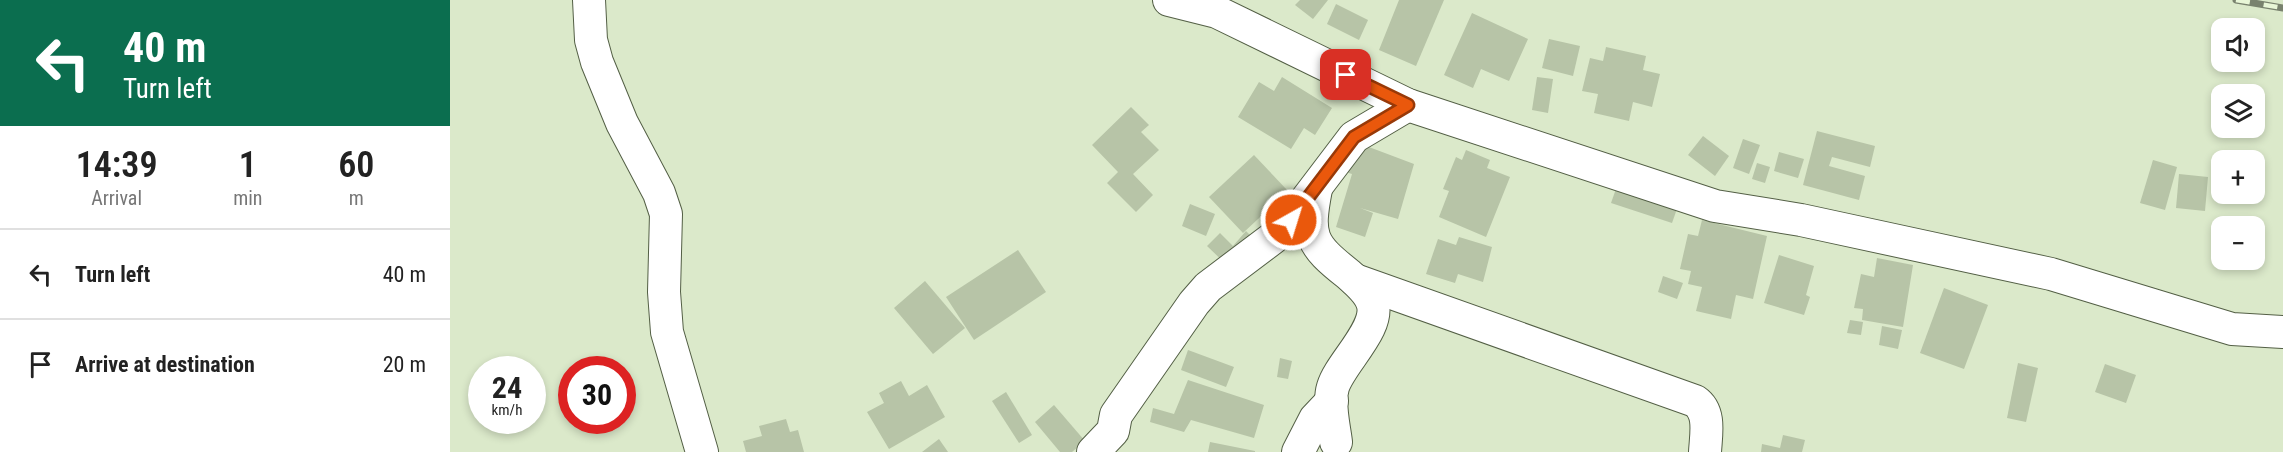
<!DOCTYPE html>
<html lang="en">
<head>
<meta charset="utf-8">
<style>
	:root { --surface:#fff; --page:#f2f2f2; --text:#222; --muted:#767676; --line:#e0e0e0 }
	body { margin:0; font-family:"Roboto Condensed",sans-serif; background:var(--page); color:var(--text); height:100vh; display:flex; flex-direction:column; font-size:22px; white-space:nowrap }
	* { box-sizing:border-box; margin:0 }
	p { font-size:20px; color:var(--muted) }
	.icon { flex:none; width:33px; height:33px; fill:none; stroke:currentColor; stroke-width:2; stroke-linecap:round; stroke-linejoin:round }
	.map { position:relative; flex:1; overflow:hidden }
	.panel { display:flex; flex-direction:column; background:var(--surface); width:450px }
	.panel>* { flex:none }
	.top-card { background:#0b6e4f; color:#fff; overflow:hidden }
	.buttons { position:absolute; left:1761px; top:18px; display:grid; gap:12px }
	.buttons a { display:grid; place-items:center; width:54px; height:54px; border-radius:12px; background:var(--surface); box-shadow:0 3px 9px #0003; font-size:30px }
	.speed { position:absolute; left:18px; top:356px; display:flex; gap:12px; font-size:30px; font-weight:700; text-align:center }
	.speed>* { display:grid; place-content:center; width:78px; height:78px; border-radius:50%; background:var(--surface); box-shadow:0 3px 9px #0003; line-height:1 }
	.speed small { font-size:15px; font-weight:400 }
	.speed .limit { border:9px solid #d22; background:#fff; color:#111 }
	.pin { position:absolute; display:grid; place-items:center; width:51px; height:51px; color:#fff; margin:-26px; border-radius:12px; box-shadow:0 3px 9px #0006 }
	.me { position:absolute; width:66px; margin:-33px; rotate:39deg; stroke-linejoin:round; filter:drop-shadow(0 0 4px #0008) }
	.turn { display:flex; align-items:center; gap:21px; height:126px; padding:0 24px; font-size:27px }
	.turn .icon { width:78px; height:78px; stroke-width:2.5 }
	.turn b { display:block; font-size:42px; line-height:51px }
	.eta { display:flex; justify-content:space-evenly; align-items:center; height:102px; text-align:center }
	.eta b { font-size:36px; font-weight:600; line-height:42px }
	ul { padding:0; list-style:none }
	li { display:flex; align-items:center; gap:18px; height:90px; padding:0 24px; border-top:2px solid var(--line) }
	li div { flex:1 }
	li b { display:block; font-size:22px }
	li em { font-style:normal }
	main { display:flex; flex:1; min-height:0 }
	.map>svg:first-child { display:block }
	.building { fill:#b7c4a7 }
	.lines { fill:none; stroke-linecap:round; stroke-linejoin:round }
	.minor-casing { stroke:#535f45; stroke-width:34 }
	.minor { stroke:#fff; stroke-width:32 }
	.rail-casing { stroke:#79826e; stroke-width:7 }
	.rail { stroke:#e8f6d7; stroke-width:4.5; stroke-dasharray:14; stroke-linecap:butt }
	.route-casing { stroke:#983908; stroke-width:15 }
	.route { stroke:#ea580c; stroke-width:10 }
</style>
</head>
<body>
<main>
<section class="panel">
<div class="top-card">
<div class="turn"><svg class="icon" aria-label="left" viewBox="0 0 24 24"><path d="M17 20v-9H6M10 6l-5 5 5 5"/></svg><div><b>40 m</b>Turn left</div></div>
</div>
<div class="eta">
<div><b>14:39</b><p>Arrival</p></div>
<div><b>1</b><p>min</p></div>
<div><b>60</b><p>m</p></div>
</div>
<ul>
<li><svg class="icon" aria-label="left" viewBox="0 0 24 24"><path d="M17 20v-9H6M10 6l-5 5 5 5"/></svg><div><b>Turn left</b></div><em>40 m</em></li>
<li><svg class="icon" aria-label="arrive" viewBox="0 0 24 24"><path d="M6 21V4h12l-3 4 3 4H6"/></svg><div><b>Arrive at destination</b></div><em>20 m</em></li>
</ul>
</section>
<div class="map">
<svg width="1833" height="452" viewBox="0 0 1833 452">
	<rect width="100%" height="100%" fill="#dbe9ca"/>
	<g class="building">
		<path d="M 850,0 L 878,0 L 863,19 L 845,5 Z"/>
		<path d="M 949,0 L 994,0 L 966,66 L 929,50 Z"/>
		<path d="M 886,4 L 918,20 L 909,40 L 877,24 Z"/>
		<path d="M 1022,13 L 1078,39 L 1059,81 L 1031,69 L 1023,88 L 994,75 Z"/>
		<path d="M 1099,39 L 1130,46 L 1123,76 L 1092,68 Z"/>
		<path d="M 1156,47 L 1196,56 L 1193,70 L 1210,74 L 1202,107 L 1183,102 L 1179,121 L 1144,113 L 1148,94 L 1132,91 L 1140,58 L 1153,61 Z"/>
		<path d="M 832,77 L 882,108 L 865,135 L 854,128 L 841,149 L 788,117 L 809,82 L 824,91 Z"/>
		<path d="M 1087,77 L 1103,79 L 1098,113 L 1082,110 Z"/>
		<path d="M 681,107 L 699,125 L 691,132 L 709,150 L 683,174 L 703,195 L 686,212 L 657,183 L 668,172 L 642,145 Z"/>
		<path d="M 1367,131 L 1425,146 L 1420,167 L 1382,157 L 1379,166 L 1415,176 L 1409,200 L 1353,185 Z"/>
		<path d="M 1253,136 L 1279,156 L 1265,176 L 1238,155 Z"/>
		<path d="M 1293,139 L 1310,145 L 1299,174 L 1283,168 Z"/>
		<path d="M 911,144 L 964,164 L 948,219 L 910,208 L 923,213 L 915,237 L 886,227 L 902,174 L 889,170 Z"/>
		<path d="M 1016,150 L 1040,160 L 1037,168 L 1060,177 L 1036,237 L 989,217 L 999,191 L 993,189 L 1006,157 L 1012,160 Z"/>
		<path d="M 1329,152 L 1354,159 L 1348,178 L 1324,171 Z"/>
		<path d="M 804,155 L 838,191 L 793,233 L 759,197 Z"/>
		<path d="M 1703,160 L 1727,167 L 1715,210 L 1690,203 Z"/>
		<path d="M 1307,163 L 1320,167 L 1315,183 L 1302,179 Z"/>
		<path d="M 1729,174 L 1758,177 L 1755,211 L 1726,208 Z"/>
		<path d="M 1167,186 L 1228,206 L 1222,223 L 1161,203 Z"/>
		<path d="M 740,204 L 765,214 L 756,236 L 732,226 Z"/>
		<path d="M 1252,220 L 1317,236 L 1303,299 L 1286,295 L 1281,319 L 1246,311 L 1252,287 L 1238,284 L 1241,271 L 1230,269 L 1238,234 L 1248,236 Z"/>
		<path d="M 796,231 L 805,240 L 779,267 L 757,246 L 770,233 L 783,246 Z"/>
		<path d="M 1009,237 L 1042,247 L 1033,282 L 1008,274 L 1005,283 L 976,274 L 988,239 L 1006,245 Z"/>
		<path d="M 568,250 L 596,292 L 524,340 L 496,297 Z"/>
		<path d="M 1329,255 L 1364,266 L 1356,295 L 1360,297 L 1354,315 L 1314,303 Z"/>
		<path d="M 1427,258 L 1463,265 L 1453,327 L 1412,320 L 1413,309 L 1404,308 L 1411,274 L 1424,277 Z"/>
		<path d="M 1213,276 L 1233,283 L 1227,299 L 1208,292 Z"/>
		<path d="M 475,281 L 515,328 L 483,354 L 444,308 Z"/>
		<path d="M 1494,288 L 1538,305 L 1514,369 L 1470,353 Z"/>
		<path d="M 1400,320 L 1413,322 L 1411,335 L 1397,333 Z"/>
		<path d="M 1432,326 L 1452,330 L 1448,349 L 1429,345 Z"/>
		<path d="M 738,350 L 784,367 L 776,387 L 731,370 Z"/>
		<path d="M 830,358 L 842,361 L 838,379 L 827,377 Z"/>
		<path d="M 1568,363 L 1588,368 L 1576,422 L 1557,418 Z"/>
		<path d="M 1655,364 L 1686,375 L 1676,403 L 1645,392 Z"/>
		<path d="M 738,380 L 814,405 L 804,438 L 741,420 L 734,432 L 700,422 L 703,408 L 724,414 Z"/>
		<path d="M 451,381 L 459,396 L 477,385 L 495,417 L 439,449 L 417,412 L 434,403 L 429,393 Z"/>
		<path d="M 556,392 L 582,435 L 569,443 L 542,401 Z"/>
		<path d="M 604,405 L 635,441 L 622,452 L 610,452 L 585,422 Z"/>
		<path d="M 336,419 L 340,432 L 348,430 L 354,452 L 296,452 L 293,441 L 312,436 L 309,426 Z"/>
		<path d="M 1333,435 L 1355,440 L 1352,452 L 1311,452 L 1312,444 L 1330,448 Z"/>
		<path d="M 489,439 L 498,452 L 472,452 Z"/>
		<path d="M 760,442 L 805,451 L 805,452 L 758,452 Z"/>
	</g>
	<g class="lines">
		<defs>
			<g id="minor">
				<path d="M 139,0 L 141,40 L 147,62 L 172,123 L 209,193 L 216,214 L 214,292 L 217,332 L 252,452"/>
				<path d="M 719,0 L 767,12 L 958,105 L 1265,206 L 1351,220 L 1601,274 L 1782,329 L 1833,332"/>
				<path d="M 866,189 C 857,236 860,244 898,274 C 906,281 918,291 922,302 C 932,327 890,363 883,387 C 878,403 884,425 886,442"/>
				<path d="M 905,280 L 1245,401 C 1261,412 1256,434 1255,452"/>
				<path d="M 643,452 L 663,431 L 666,415 L 744,303 L 758,287 L 823,238 L 841,220 L 904,137 L 958,105"/>
				<path d="M 848,452 L 865,419 L 882,401"/>
			</g>
		</defs>
		<use href="#minor" class="minor-casing"/>
		<use href="#minor" class="minor"/>
		<defs>
			<path id="rail" d="M 1786,0 L 1833,8"/>
		</defs>
		<use href="#rail" class="rail-casing"/>
		<use href="#rail" class="rail"/>
	</g>
	<g class="lines">
		<defs>
			<path id="route" d="M 841,220 L 904,137 L 958,105 L 896,75"/>
		</defs>
		<use href="#route" class="route-casing"/>
		<use href="#route" class="route"/>
	</g>
</svg>
<div class="buttons">
<a><svg class="icon" aria-label="sound" viewBox="0 0 24 24"><path d="M4 9h4l5-4v14l-5-4H4zM17 9q2 3 0 6"/></svg></a>
<a><svg class="icon" aria-label="layers" viewBox="0 0 24 24"><path d="M12 4l9 5-9 5-9-5zM3 14l9 5 9-5"/></svg></a>
<a>+</a>
<a>−</a>
</div>
<div class="speed"><div>24<small>km/h</small></div><div class="limit">30</div></div>
<div class="pin" style="left:896px;top:75px;background:#d93025"><svg class="icon" aria-label="arrive" viewBox="0 0 24 24"><path d="M6 21V4h12l-3 4 3 4H6"/></svg></div>
<svg class="me" style="left:841px;top:220px" viewBox="-20 -20 40 40"><circle r="17" fill="#ea580c" stroke="#fff" stroke-width="3"/><path d="M0-11L8 9 0 5-8 9z" fill="#fff"/></svg>
</div>
</main>
</body>
</html>
